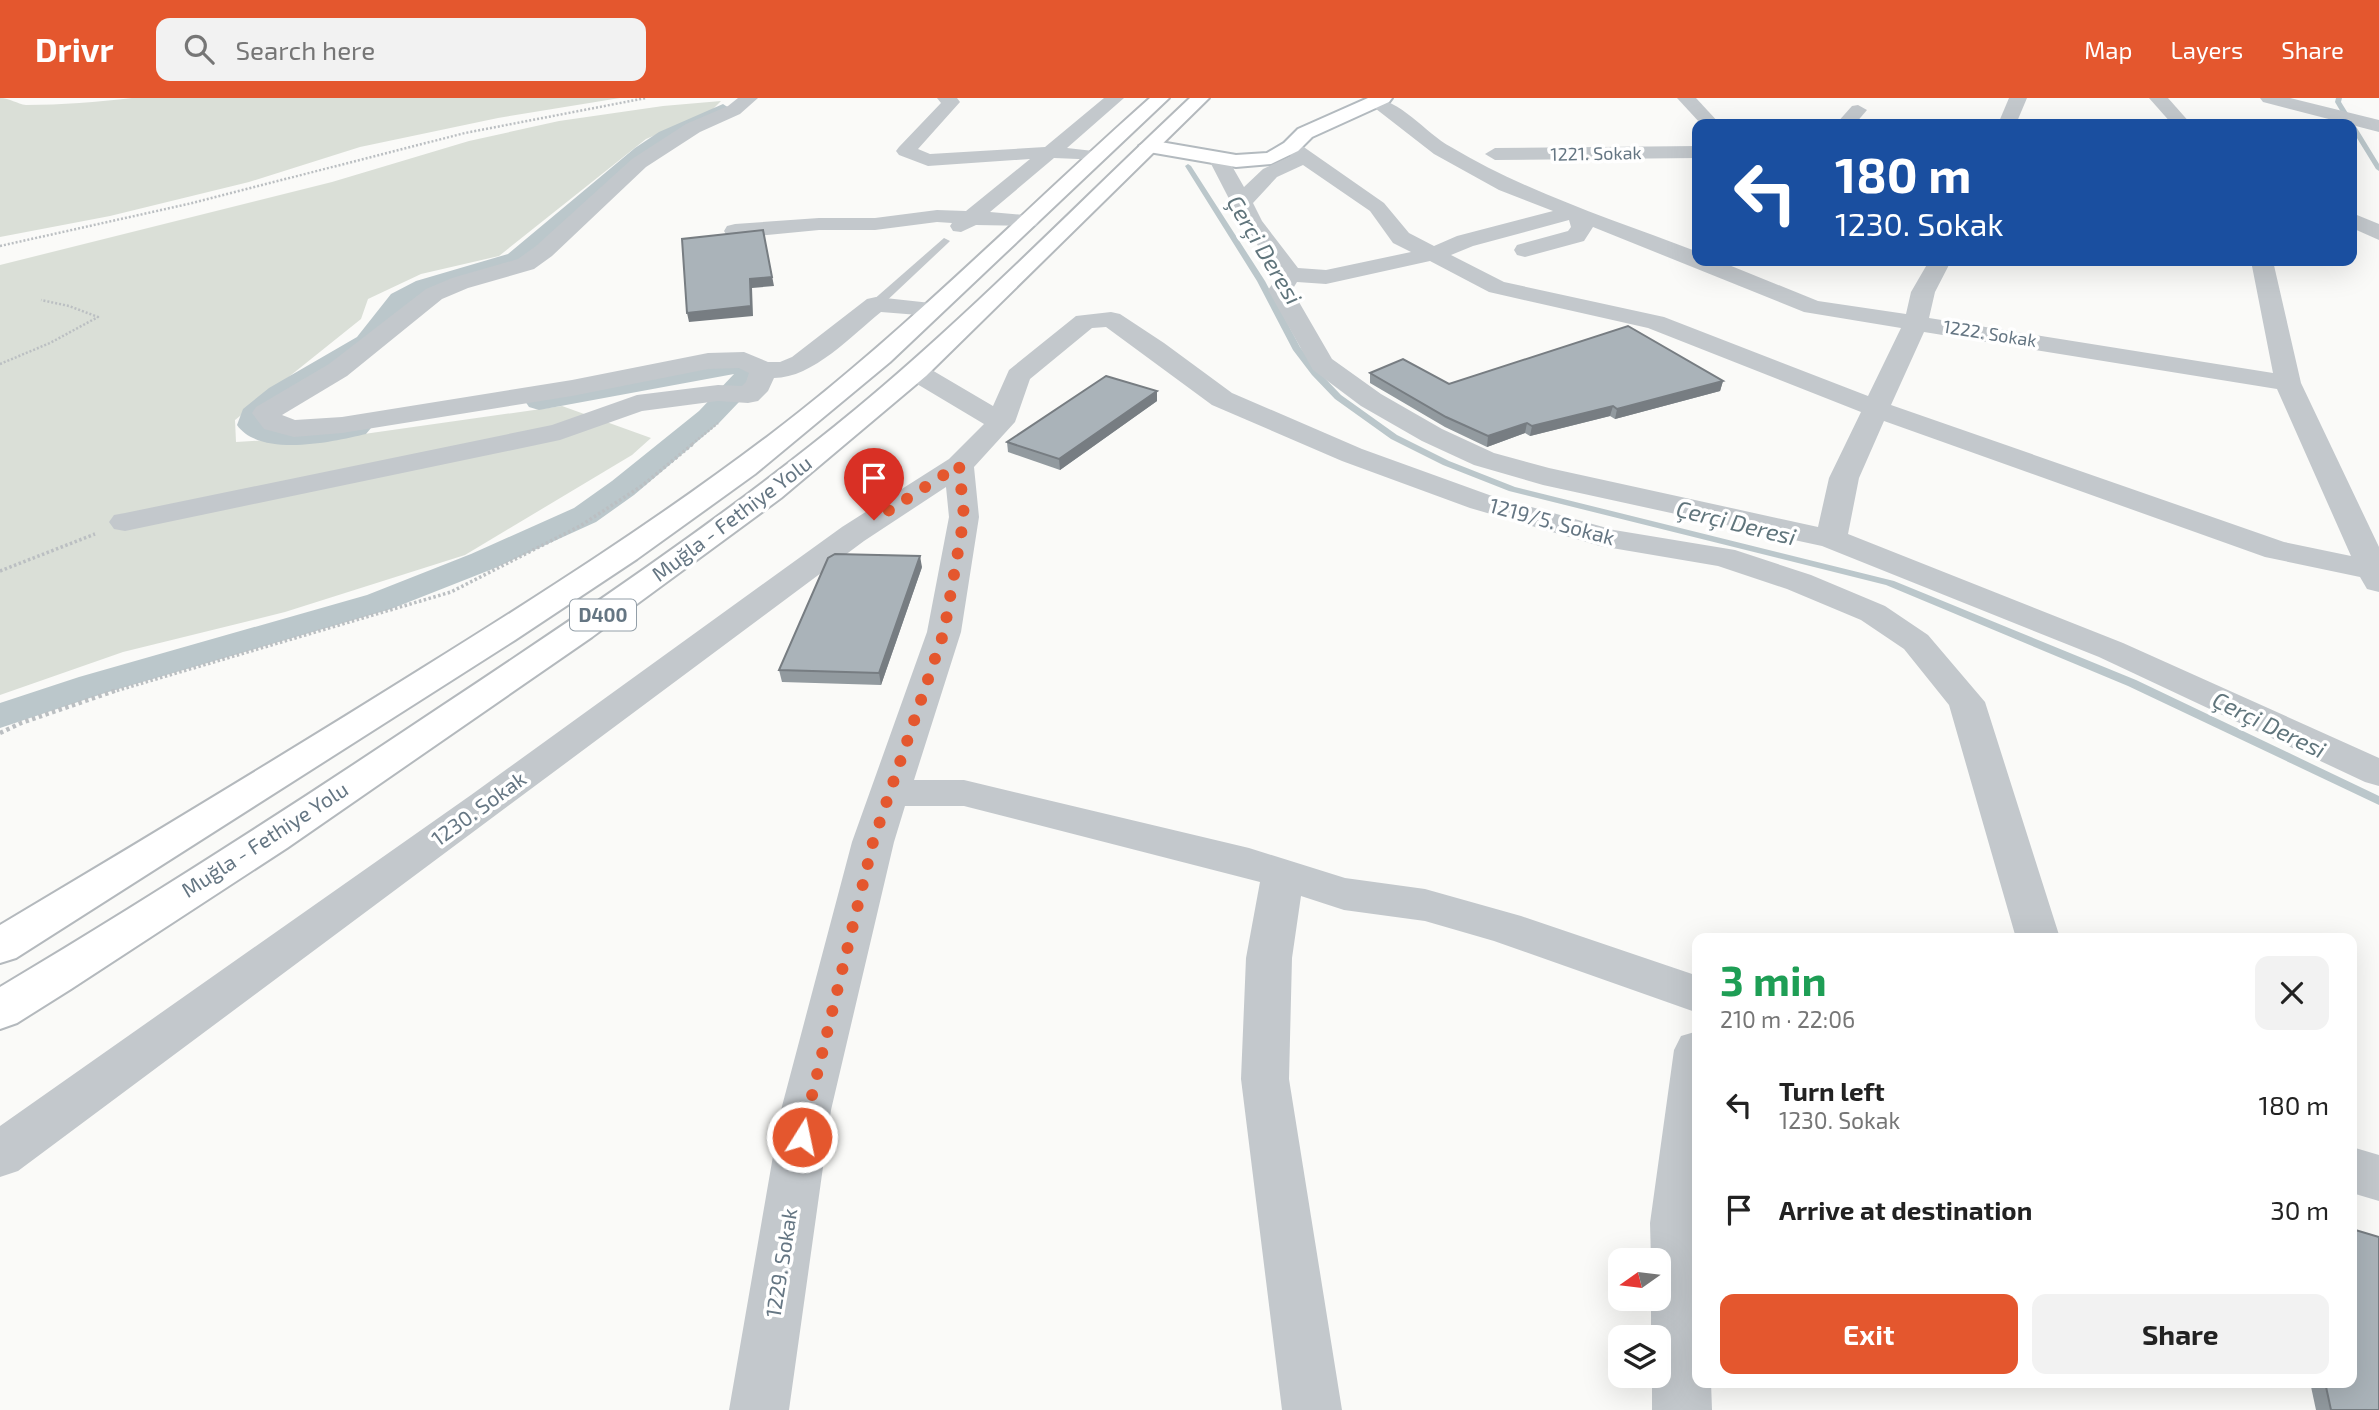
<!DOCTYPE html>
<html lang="en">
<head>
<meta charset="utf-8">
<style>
	:root { --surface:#fff; --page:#f2f2f2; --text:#222; --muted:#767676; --accent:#e4572e }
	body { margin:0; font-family:"Exo 2",sans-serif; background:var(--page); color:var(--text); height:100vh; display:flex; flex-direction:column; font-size:26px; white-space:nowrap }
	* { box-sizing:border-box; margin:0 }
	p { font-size:23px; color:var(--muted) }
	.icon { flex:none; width:38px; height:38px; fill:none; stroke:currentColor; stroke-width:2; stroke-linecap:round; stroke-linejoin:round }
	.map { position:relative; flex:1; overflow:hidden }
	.panel { position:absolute; left:1692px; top:835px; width:665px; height:455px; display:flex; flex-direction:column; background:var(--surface); border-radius:14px; box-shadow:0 7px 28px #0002 }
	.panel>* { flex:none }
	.guide { position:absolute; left:1692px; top:21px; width:665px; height:147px; border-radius:14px; box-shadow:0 7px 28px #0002; background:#1a4fa0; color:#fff; overflow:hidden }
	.needle { width:46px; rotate:256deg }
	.fabs { position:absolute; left:1608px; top:1150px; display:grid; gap:14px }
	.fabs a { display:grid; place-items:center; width:63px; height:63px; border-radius:14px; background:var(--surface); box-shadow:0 7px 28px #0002; font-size:35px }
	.pin { position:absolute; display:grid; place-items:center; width:60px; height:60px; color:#fff; margin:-72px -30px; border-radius:50% 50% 50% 0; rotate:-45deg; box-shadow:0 0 7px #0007 }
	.pin .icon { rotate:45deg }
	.me { position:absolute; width:77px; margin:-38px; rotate:10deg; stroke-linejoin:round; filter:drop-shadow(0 0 5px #0008) }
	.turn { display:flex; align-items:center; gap:24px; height:147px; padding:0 28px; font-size:32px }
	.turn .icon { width:91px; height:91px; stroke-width:2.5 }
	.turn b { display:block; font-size:49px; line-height:60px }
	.round { display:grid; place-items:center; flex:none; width:74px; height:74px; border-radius:14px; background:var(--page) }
	.headline { display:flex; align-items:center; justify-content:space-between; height:119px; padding:0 28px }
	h1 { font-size:42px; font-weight:700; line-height:52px; color:#1e9e55 }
	.cta { display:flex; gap:14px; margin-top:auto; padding:14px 28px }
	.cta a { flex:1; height:80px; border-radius:14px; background:var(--accent); color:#fff; font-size:28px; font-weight:700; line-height:80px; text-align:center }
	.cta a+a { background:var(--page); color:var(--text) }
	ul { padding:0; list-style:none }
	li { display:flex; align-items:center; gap:21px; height:105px; padding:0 28px }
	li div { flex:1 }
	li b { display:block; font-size:26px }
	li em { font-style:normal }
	header { display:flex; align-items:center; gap:42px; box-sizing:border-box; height:98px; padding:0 35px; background:var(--accent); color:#fff }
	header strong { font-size:33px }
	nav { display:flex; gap:38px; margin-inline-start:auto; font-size:24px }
	.search { width:490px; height:63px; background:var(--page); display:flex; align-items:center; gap:18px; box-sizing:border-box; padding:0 24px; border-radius:14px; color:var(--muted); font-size:26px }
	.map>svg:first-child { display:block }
	.green { fill:#dadfd7 }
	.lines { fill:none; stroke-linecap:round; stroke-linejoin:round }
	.stream { fill:#bbc7cb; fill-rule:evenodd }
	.canal { fill:#bbc7cb; fill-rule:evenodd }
	.secondary-casing { stroke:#b3babf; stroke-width:4 }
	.highway-casing { stroke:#b4b9bd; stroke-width:4 }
	.path-far2 { stroke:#bbbfc2; stroke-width:2.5; stroke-dasharray:2 2; stroke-linecap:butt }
	.path-far1 { stroke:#bbbfc2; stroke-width:3.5; stroke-dasharray:2.5 2.5; stroke-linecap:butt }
	.path { stroke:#bbbfc2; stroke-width:4.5; stroke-dasharray:3.5 3.5; stroke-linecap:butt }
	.lane { fill:#c3c8cc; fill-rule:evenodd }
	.street { fill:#c3c8cc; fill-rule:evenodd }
	.secondary { fill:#fff; fill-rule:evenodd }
	.highway { fill:#fff; fill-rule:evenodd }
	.wall { fill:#929a9f }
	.shaded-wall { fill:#777d82 }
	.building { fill:#aab3b9; stroke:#777d82; stroke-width:2 }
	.route { stroke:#e4572e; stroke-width:12; stroke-dasharray:0 21.6 }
	.labels { text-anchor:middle; stroke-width:7; stroke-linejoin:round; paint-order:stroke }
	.far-street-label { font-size:18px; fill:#657683; stroke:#fff }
	.shield { fill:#fff; stroke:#939fa8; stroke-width:2 }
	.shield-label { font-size:19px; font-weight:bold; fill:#657683 }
	.street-label { font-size:21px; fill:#657683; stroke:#fff }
	.water-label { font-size:23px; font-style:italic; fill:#60757c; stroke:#fff }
</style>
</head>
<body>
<header>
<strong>Drivr</strong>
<div class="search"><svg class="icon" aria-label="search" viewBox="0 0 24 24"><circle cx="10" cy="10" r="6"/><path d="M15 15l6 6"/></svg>Search here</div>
<nav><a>Map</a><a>Layers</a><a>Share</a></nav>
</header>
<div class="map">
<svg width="2379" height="1312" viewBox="0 0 2379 1312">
	<rect width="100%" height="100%" fill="#fafaf8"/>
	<g class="green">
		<path d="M 0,0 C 10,0 17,6 26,7 C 62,7 97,4 132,0 L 620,0 L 498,20 L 360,49 L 249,84 L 110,118 L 0,139 Z"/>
		<path d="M 721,3 L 710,14 L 646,41 L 499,158 L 421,176 L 368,201 L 361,221 L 235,322 L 236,344 L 364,336 L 562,308 L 651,340 L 632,357 L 465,457 L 285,514 L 123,554 L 0,597 L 0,167 L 332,84 L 469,43 L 559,23 L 663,8 Z"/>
	</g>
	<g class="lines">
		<g class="stream">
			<path d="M 2336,0 L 2342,0 L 2341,4 L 2379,66 L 2379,73 L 2376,71 L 2352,32 L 2352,26 L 2348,26 L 2335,4 Z"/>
			<path d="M 1188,66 L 1191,68 L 1265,183 L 1300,249 L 1318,273 L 1341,297 L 1397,337 L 1449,363 L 1515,389 L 1894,483 L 2136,582 L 2379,698 L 2379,707 L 2128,588 L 1886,487 L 1509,393 L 1443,367 L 1391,341 L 1335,301 L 1312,277 L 1293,252 L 1257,183 L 1185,68 Z"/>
		</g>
		<g class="canal">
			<path d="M 723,6 L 732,12 L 730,16 L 673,42 L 649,58 L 524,166 L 434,193 L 409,206 L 375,251 L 289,302 L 267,320 L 267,323 C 303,338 332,315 366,324 L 371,330 L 366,336 C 333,344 260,360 237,327 L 243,311 L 269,290 L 357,239 L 391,196 L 416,183 L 508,156 L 635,50 L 659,34 Z"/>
			<path d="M 734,260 L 752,262 L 763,277 L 759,283 L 719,325 L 634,397 L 596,424 L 495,470 L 391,511 L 105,595 L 0,630 L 0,605 L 79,579 L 367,497 L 471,456 L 574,410 L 612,383 L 699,313 L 734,276 L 539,312 L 529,309 L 525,303 L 529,297 Z"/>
		</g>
		<defs>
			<path id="secondary" d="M 1368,0 L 1392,0 L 1389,4 L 1312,39 L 1298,53 L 1271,66 L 1236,69 L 1149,54 L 1139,48 L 1149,42 L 1236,57 L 1267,55 L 1284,45 L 1298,31 Z"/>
			<g id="highway">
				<path d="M 1150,0 L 1169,0 L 890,264 L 755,376 L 637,461 L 515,542 L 16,860 L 0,865 L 0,827 C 141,743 282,658 421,571 C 540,497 659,421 771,336 C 905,234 1024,112 1150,0 Z"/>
				<path d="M 1190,0 L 1209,0 L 926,278 L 781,400 L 592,539 L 287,750 L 71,891 L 17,925 L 0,931 L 0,889 C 150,800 297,705 442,608 C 584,514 725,419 856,311 C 973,214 1079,104 1190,0 Z"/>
			</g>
		</defs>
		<use href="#secondary" class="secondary-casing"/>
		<use href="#highway" class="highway-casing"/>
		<g class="path-far2">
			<path d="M 0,148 L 188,106 L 465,35 L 646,0"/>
			<path d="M 0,266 L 50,245 L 98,219 L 69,208 L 41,202"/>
			<path d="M 692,346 L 718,325"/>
		</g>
		<g class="path-far1">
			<path d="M 0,473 L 95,436"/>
			<path d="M 112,594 L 451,494 L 580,428 L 643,387 L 694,345"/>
		</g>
		<path class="path" d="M 0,635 L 21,625 L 117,592"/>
		<path class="lane" d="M 944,140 L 950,143 L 948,145 L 880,209 L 872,209 L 872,203 Z"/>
		<g class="street">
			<path d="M 738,0 L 758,0 L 740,16 L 700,34 L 646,69 L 552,158 L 534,171 L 468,190 L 442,201 L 347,278 L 282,317 L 295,322 L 342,319 L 572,282 L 708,255 L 744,254 L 768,264 L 780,264 L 792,259 L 867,201 L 876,199 L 940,206 L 943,211 L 940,216 L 931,218 L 881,214 C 852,237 813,280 774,280 L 768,293 L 758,303 L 748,305 L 718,303 L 642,313 L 560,342 L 125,433 L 114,431 L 109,424 L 114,417 L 125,415 L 552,327 L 637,297 L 718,287 L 742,288 L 746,284 L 749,275 L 739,270 L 708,271 L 572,298 L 342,335 L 294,339 L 264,331 L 252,315 L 256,309 L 329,266 L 426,191 L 452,180 L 518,161 L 536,148 L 632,61 L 686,26 L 728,8 Z"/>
			<path d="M 937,0 L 957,0 L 960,4 L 918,51 L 930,56 L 1045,49 L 1104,0 L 1124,0 L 1067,50 L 1102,54 L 1105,58 L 1102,62 L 1054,60 L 990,114 L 1036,118 L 1039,123 L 1036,128 L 976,127 L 961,134 L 953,133 L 950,128 L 952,125 L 937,124 L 875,132 L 819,132 L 735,140 L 727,138 L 724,133 L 727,128 L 735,126 L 819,120 L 875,120 L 937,112 L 966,113 L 1030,61 L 928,68 L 899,57 L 896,53 L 899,49 L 941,5 Z"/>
			<path d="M 1370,0 C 1400,0 1425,35 1451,49 C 1528,95 1614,122 1698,154 L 1698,163 L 1719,163 L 1818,203 L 1906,216 L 1911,194 L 1929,163 L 1951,163 L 1935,194 L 1929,220 L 2273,275 L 2251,163 L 2273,163 L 2301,285 L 2379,449 L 2379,494 L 2367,491 L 2360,479 L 2265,459 L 1884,323 L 1859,380 L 1848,436 L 2123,545 L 2379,660 L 2379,688 L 2365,684 L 2099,559 L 1822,448 L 1543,387 L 1474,367 L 1422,343 L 1361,308 L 1313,272 L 1268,192 L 1279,177 L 1241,124 L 1208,60 L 1211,56 L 1225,56 L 1244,89 L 1263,71 L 1291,58 L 1281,49 L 1284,45 L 1298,45 L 1384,105 L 1409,135 L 1434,148 L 1457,138 L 1553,113 L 1499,92 L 1434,56 L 1371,7 L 1368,3 ZM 1303,67 L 1370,113 L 1393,145 L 1411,154 L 1326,172 L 1298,170 L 1262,123 L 1253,105 L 1277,79 ZM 1569,122 L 1571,129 L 1568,133 L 1517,147 L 1514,152 L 1517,157 L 1525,159 L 1584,143 L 1593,129 L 1804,214 L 1901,230 L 1868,298 L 1664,219 L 1504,184 L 1451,157 L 1473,148 ZM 1430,163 L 1489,194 L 1648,230 L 1861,314 L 1829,380 L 1818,429 L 1549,370 L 1494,355 L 1442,331 L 1381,296 L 1332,261 L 1292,192 L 1297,184 L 1326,186 ZM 1924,234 L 2277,291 L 2351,458 L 2284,444 L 1891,307 Z"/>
			<path d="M 1677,0 L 1696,0 L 1720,26 L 1701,26 Z"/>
			<path d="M 2009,0 L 2027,0 L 2016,26 L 1998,26 Z"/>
			<path d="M 2149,0 L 2168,0 L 2191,26 L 2172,26 Z"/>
			<path d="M 2260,0 L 2290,0 L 2379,22 L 2379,34 L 2263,4 Z"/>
			<path d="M 1858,7 L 1867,12 L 1855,26 L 1836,26 L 1852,8 Z"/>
			<path d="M 1698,48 L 1698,60 L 1495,62 L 1485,56 L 1495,50 Z"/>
			<path d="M 2352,115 L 2379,126 L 2379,142 L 2352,130 Z"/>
			<path d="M 1111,214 L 1120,216 L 1164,245 L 1232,295 L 1362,351 L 1492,398 L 1614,432 L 1735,452 L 1811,477 L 1885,508 L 1928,537 L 1985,604 L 2060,840 L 2016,840 L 1949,607 L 1904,551 L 1861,522 L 1787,491 L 1718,468 L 1600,448 L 1470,410 L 1342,363 L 1212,307 L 1106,229 L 1092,230 L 1030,281 L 1015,324 L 974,369 L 979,419 L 961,534 L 914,682 L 964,682 L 1249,750 L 1345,780 L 1425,791 L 1521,818 L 1698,878 L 1698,915 L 1494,843 L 1425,823 L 1344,812 L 1301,798 L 1292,860 L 1289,981 L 1342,1312 L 1282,1312 L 1241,981 L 1246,860 L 1260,784 L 964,708 L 905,708 L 894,744 L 831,1012 L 789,1312 L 729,1312 L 781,1012 L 852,744 L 927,534 L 949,419 L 946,389 L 864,443 L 18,1073 L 0,1079 L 0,1028 L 471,697 L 842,429 L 949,361 L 984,326 L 907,280 L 903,274 L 907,268 L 916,266 L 925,268 L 993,308 L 1009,272 L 1076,218 Z"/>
			<path d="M 1698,933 L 1698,1284 L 1711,1284 L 1712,1312 L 1652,1312 L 1652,1278 L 1659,1278 L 1659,1239 L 1651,1239 L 1651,1200 L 1659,1200 L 1659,1162 L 1651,1162 L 1650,1125 L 1674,952 L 1681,938 Z"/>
			<path d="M 2352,1049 L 2379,1057 L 2379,1103 L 2352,1095 Z"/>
		</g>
		<use href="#secondary" class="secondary"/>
		<use href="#highway" class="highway"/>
	</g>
	<g class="wall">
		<path d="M 1370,275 L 1449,286 L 1723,283 L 1720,293 L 1615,321 L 1610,318 L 1530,338 L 1525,335 L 1487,349 L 1445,329 L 1370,285 Z"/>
		<path d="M 1157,293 L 1157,303 L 1060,372 L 1008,354 L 1007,344 Z"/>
		<path d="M 922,469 L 881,587 L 782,584 L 779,572 Z"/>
		<path d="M 2310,1284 L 2352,1284 L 2379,1312 L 2316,1312 Z"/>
	</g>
	<g class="shaded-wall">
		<path d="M 763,132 L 774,188 L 752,190 L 753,218 L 689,224 L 687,215 L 750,181 Z"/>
		<path d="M 1723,283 L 1720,293 L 1615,321 L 1617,311 Z"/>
		<path d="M 1157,293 L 1157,303 L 1060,372 L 1059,361 Z"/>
		<path d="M 1613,308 L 1610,318 L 1530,338 L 1532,328 Z"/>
		<path d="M 1527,325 L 1525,335 L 1487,349 L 1488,338 Z"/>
		<path d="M 920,458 L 922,469 L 881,587 L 879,575 Z"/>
	</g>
	<g class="building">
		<path d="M 763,132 L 772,179 L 750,181 L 751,208 L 687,215 L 682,141 Z"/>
		<path d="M 1628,228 L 1723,283 L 1617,311 L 1613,308 L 1532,328 L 1527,325 L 1488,338 L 1446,319 L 1370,275 L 1403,261 L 1449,286 Z"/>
		<path d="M 1106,278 L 1157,293 L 1059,361 L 1007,344 Z"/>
		<path d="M 835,456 L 920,458 L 879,575 L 779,572 L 828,460 Z"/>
		<path d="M 2352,1131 L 2379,1139 L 2379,1312 L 2331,1312 L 2325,1284 L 2352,1284 Z"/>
	</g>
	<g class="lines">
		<path class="route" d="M 802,1039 L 873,744 L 944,534 L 964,419 L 959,367 L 874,422"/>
	</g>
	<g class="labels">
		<g class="far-street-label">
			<text transform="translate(1596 56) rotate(-1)" y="6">1221. Sokak</text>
			<text transform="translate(1990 236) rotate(9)" y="6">1222. Sokak</text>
		</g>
		<rect class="shield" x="570" y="501.5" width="66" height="31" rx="5"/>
		<g class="shield-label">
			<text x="603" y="524">D400</text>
		</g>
		<g class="street-label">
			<text transform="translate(732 421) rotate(-37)" y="7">Muğla - Fethiye Yolu</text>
			<text transform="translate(1552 424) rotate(15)" y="7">1219/5. Sokak</text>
			<text transform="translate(479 711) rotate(-36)" y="7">1230. Sokak</text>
			<text transform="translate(265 742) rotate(-33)" y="7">Muğla - Fethiye Yolu</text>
			<text transform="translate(782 1165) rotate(-81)" y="7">1229. Sokak</text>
		</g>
		<g class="water-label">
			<text transform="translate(1264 152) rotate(59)" y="8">Çerçi Deresi</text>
			<text transform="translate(1736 425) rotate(14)" y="8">Çerçi Deresi</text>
			<text transform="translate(2269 627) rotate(26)" y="8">Çerçi Deresi</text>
		</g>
	</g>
</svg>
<div class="fabs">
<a><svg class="needle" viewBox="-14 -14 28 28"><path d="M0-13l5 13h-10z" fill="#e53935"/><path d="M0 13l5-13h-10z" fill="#767676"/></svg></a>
<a><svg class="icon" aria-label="layers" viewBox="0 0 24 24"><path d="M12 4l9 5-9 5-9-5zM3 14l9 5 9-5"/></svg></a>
</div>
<div class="pin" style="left:874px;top:422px;background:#d93025"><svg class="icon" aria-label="arrive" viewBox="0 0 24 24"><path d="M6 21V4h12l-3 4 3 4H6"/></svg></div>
<svg class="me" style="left:802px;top:1039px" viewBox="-20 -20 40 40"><circle r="17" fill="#e4572e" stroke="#fff" stroke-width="3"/><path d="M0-11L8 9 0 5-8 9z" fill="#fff"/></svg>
<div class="guide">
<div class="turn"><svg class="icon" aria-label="left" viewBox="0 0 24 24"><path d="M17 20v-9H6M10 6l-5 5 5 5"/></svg><div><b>180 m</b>1230. Sokak</div></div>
</div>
<section class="panel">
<div class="headline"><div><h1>3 min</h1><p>210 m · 22:06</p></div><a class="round"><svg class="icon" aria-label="close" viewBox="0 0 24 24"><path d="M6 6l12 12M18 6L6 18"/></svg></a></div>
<ul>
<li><svg class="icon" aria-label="left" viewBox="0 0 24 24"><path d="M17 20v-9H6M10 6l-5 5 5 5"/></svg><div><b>Turn left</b><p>1230. Sokak</p></div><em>180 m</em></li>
<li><svg class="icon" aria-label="arrive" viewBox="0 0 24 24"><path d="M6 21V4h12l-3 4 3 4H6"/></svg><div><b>Arrive at destination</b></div><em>30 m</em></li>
</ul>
<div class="cta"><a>Exit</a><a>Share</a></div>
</section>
</div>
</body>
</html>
